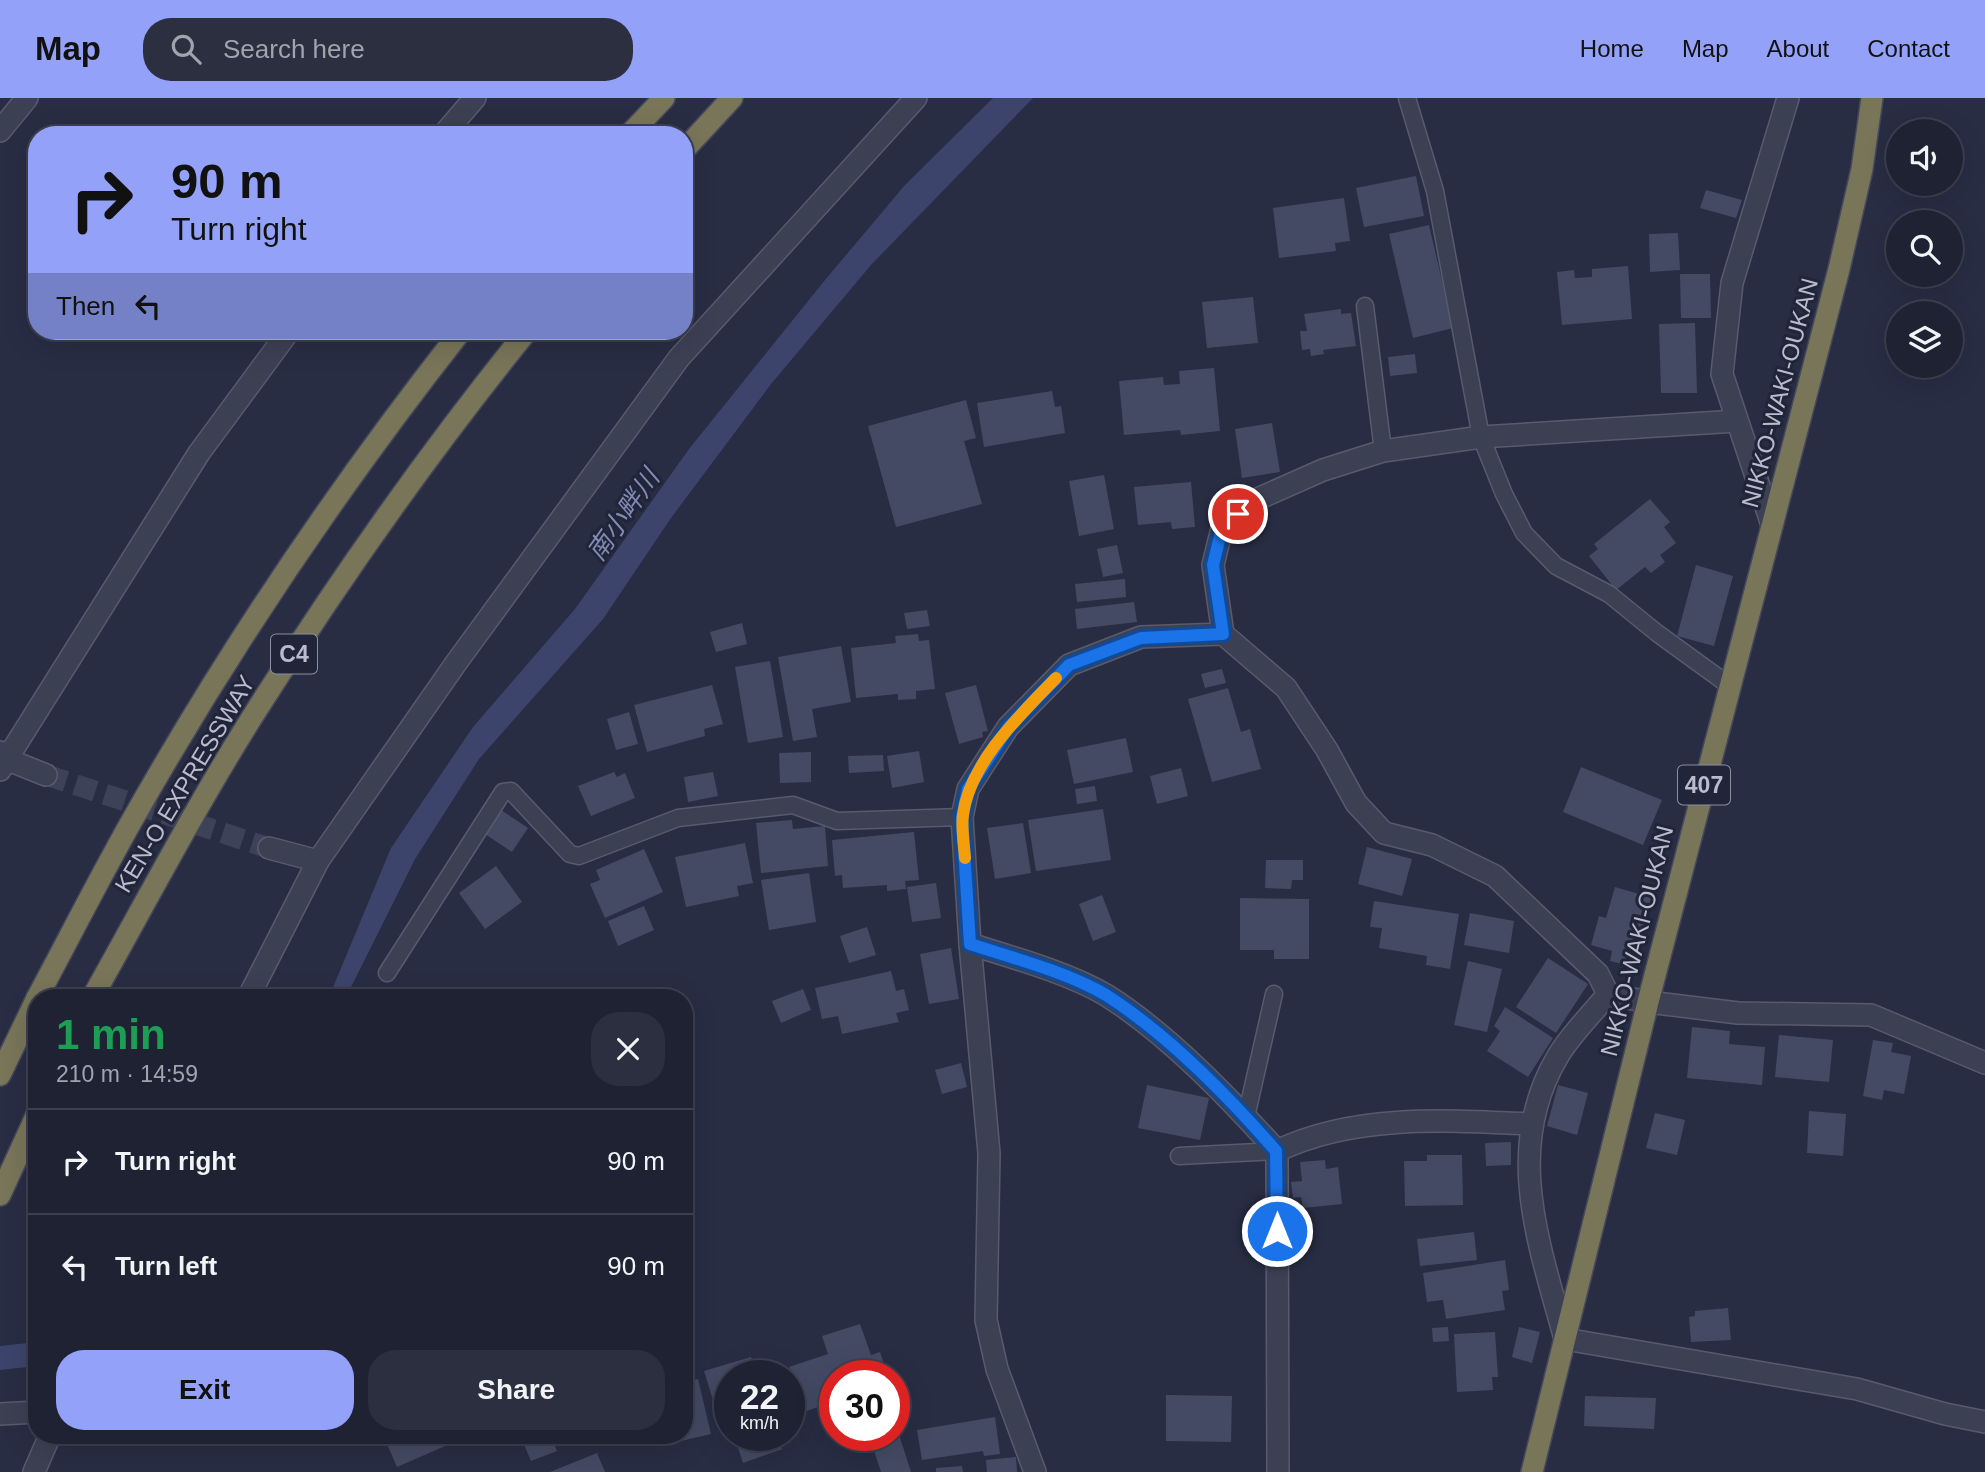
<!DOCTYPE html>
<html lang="en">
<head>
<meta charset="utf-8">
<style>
	:root { --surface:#1e2233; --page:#2b2f3f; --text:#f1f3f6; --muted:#a1a4ac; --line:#3c3f4e; --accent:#93a2f8 }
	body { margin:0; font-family:Helvetica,"Noto Sans JP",sans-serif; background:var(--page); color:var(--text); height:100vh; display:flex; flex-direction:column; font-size:26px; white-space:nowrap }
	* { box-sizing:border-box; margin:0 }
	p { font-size:23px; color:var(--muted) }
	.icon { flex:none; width:38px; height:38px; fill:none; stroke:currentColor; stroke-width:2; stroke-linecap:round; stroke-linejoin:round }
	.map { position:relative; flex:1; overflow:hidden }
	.side { position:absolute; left:28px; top:891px; width:665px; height:455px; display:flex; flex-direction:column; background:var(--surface); border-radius:28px; box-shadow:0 7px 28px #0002,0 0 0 2px var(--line) }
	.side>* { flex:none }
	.guide { position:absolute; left:28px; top:28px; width:665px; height:214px; border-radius:28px; box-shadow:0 7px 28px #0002,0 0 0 2px var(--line); background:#93a2f8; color:#111; overflow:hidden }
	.fabs { position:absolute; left:1886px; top:21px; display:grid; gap:14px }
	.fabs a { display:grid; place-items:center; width:77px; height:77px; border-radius:50%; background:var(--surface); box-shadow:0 7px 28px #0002,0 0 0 2px var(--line); font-size:35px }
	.speed { position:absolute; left:714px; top:1262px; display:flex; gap:14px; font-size:35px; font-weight:700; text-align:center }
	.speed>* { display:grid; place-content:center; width:91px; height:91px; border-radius:50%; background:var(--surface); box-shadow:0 7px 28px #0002,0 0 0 2px var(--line); line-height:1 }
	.speed small { font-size:18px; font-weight:400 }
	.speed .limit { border:10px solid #d22; background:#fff; color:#111 }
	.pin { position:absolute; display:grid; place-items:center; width:60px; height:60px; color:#fff; margin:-30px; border:4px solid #fff; border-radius:50%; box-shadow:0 2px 7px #0007 }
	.me { position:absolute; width:77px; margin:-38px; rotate:0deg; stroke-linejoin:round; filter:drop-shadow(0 0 5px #0008) }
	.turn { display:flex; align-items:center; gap:24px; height:147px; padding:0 28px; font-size:32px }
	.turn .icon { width:91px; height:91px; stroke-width:2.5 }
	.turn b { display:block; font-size:49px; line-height:60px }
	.then { display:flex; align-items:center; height:66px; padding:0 28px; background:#0003; gap:14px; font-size:26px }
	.round { display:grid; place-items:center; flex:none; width:74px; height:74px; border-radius:28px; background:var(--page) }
	.headline { display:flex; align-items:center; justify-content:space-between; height:119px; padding:0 28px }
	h1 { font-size:42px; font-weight:600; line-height:52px; color:#1e9e55 }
	.cta { display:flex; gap:14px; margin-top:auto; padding:14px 28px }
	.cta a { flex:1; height:80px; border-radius:28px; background:var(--accent); color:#111; font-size:28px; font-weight:600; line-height:80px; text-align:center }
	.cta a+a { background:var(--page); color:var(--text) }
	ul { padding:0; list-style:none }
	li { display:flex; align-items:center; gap:21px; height:105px; padding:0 28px; border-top:2px solid var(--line) }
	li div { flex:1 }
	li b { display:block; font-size:26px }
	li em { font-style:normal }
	header { display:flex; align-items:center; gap:42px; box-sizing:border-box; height:98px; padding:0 35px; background:var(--accent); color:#111 }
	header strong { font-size:33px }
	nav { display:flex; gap:38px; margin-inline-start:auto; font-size:24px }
	.search { width:490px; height:63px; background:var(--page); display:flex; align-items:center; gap:18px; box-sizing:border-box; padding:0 24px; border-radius:28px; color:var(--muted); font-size:26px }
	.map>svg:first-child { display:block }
	.water { fill:#3c446b }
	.building { fill:#444a64 }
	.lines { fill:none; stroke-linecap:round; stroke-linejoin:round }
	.street-tunnel { stroke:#3e4259; stroke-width:21; stroke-dasharray:21 10; stroke-linecap:butt }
	.lane-casing { stroke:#585b6e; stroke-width:19 }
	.street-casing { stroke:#585b6e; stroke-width:24 }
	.highway-casing { stroke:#44485b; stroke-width:24 }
	.lane { stroke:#3c4053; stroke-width:16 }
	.street { stroke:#3c4053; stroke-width:21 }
	.highway { stroke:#797559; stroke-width:21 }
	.route-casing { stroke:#114b97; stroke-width:18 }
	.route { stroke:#1a73e8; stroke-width:12 }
	.slow { stroke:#f59e0b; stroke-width:12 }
	.labels { text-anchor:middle; stroke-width:6; stroke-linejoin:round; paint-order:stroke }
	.shield { fill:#212539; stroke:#8c8fa1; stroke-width:2 }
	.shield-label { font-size:23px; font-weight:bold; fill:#babccd }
	.street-label { font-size:24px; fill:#babccd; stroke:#212539 }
	.water-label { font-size:26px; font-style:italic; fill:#818bb3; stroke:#212539 }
</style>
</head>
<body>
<header>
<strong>Map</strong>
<div class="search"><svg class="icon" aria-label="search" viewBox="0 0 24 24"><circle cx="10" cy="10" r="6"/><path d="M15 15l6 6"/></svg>Search here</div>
<nav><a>Home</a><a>Map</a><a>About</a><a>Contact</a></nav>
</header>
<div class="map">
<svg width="1985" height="1374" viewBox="0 0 1985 1374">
	<rect width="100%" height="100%" fill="#282d44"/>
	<g class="water">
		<path d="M 993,0 L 1033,0 L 871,167 L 771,286 L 671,420 L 603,521 L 479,661 L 415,761 L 346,899 L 329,899 L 391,750 L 473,629 L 575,511 L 689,351 L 825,182 L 905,87 Z"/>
		<path d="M 37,1244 L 37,1268 L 0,1272 L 0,1248 Z"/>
	</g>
	<g class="building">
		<path d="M 1416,78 L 1424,118 L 1364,129 L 1356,90 Z"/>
		<path d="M 1706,92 L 1742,102 L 1736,120 L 1700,110 Z"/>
		<path d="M 1344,100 L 1350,143 L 1335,145 L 1336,153 L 1279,160 L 1273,110 Z"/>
		<path d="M 1429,127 L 1453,230 L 1413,240 L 1389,136 Z"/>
		<path d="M 1678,135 L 1680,172 L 1650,174 L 1649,136 Z"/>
		<path d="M 1628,168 L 1632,221 L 1562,227 L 1557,174 L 1574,172 L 1575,180 L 1592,179 L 1592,171 Z"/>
		<path d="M 1680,176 L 1710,176 L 1711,220 L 1681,220 Z"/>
		<path d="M 1253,199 L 1258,245 L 1207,250 L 1202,204 Z"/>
		<path d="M 1341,211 L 1341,216 L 1351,215 L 1356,248 L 1323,252 L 1324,256 L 1311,258 L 1310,251 L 1302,252 L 1300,233 L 1307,233 L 1304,216 Z"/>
		<path d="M 1695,225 L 1697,295 L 1661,295 L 1659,226 Z"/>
		<path d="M 1415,256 L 1417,275 L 1390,278 L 1388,259 Z"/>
		<path d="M 1214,270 L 1220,333 L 1181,337 L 1180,332 L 1124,337 L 1119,283 L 1163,279 L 1164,287 L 1180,286 L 1179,273 Z"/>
		<path d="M 1052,293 L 1055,309 L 1061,308 L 1065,335 L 984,349 L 977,305 Z"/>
		<path d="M 966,302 L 976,340 L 964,343 L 982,406 L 896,429 L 868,328 Z"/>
		<path d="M 1272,325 L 1280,374 L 1242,380 L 1235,331 Z"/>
		<path d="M 1104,377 L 1114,431 L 1079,438 L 1069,383 Z"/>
		<path d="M 1191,384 L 1195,429 L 1172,431 L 1171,424 L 1138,427 L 1134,389 Z"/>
		<path d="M 1650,401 L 1670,424 L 1664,429 L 1676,445 L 1660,457 L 1665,464 L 1651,475 L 1645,469 L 1616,492 L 1589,458 L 1598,451 L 1594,446 Z"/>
		<path d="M 1117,447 L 1123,475 L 1103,479 L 1097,451 Z"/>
		<path d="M 1696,467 L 1733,478 L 1714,548 L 1677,538 Z"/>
		<path d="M 1125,481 L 1126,499 L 1077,504 L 1075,486 Z"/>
		<path d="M 1134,504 L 1137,524 L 1077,531 L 1075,511 Z"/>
		<path d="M 927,512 L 930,528 L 907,531 L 904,515 Z"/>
		<path d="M 742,525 L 747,546 L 716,554 L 710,534 Z"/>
		<path d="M 918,536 L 919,543 L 929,542 L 935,591 L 916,593 L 916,601 L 898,602 L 898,596 L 856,600 L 851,550 L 896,545 L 895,538 Z"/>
		<path d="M 841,548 L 851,604 L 812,611 L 817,639 L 793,643 L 778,559 Z"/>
		<path d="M 770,563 L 783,639 L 748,645 L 735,569 Z"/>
		<path d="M 1222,571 L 1226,585 L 1205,590 L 1201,576 Z"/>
		<path d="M 712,587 L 723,626 L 704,631 L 705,638 L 647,654 L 634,607 Z"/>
		<path d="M 976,587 L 988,633 L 982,634 L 983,639 L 959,646 L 945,595 Z"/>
		<path d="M 1228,590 L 1241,634 L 1250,631 L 1261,671 L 1212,684 L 1188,601 Z"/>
		<path d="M 629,614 L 638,646 L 616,652 L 607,621 Z"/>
		<path d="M 1126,640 L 1133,674 L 1074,686 L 1067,652 Z"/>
		<path d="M 919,653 L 924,684 L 892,690 L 887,658 Z"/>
		<path d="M 811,654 L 811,684 L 780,685 L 779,655 Z"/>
		<path d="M 883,657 L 884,673 L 849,675 L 848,658 Z"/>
		<path d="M 1581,669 L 1662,702 L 1643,747 L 1563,714 Z"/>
		<path d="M 1181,670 L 1188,698 L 1157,706 L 1150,678 Z"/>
		<path d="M 614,674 L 617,679 L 625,675 L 635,700 L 591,718 L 578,688 Z"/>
		<path d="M 713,674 L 718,698 L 688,704 L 684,679 Z"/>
		<path d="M 1095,688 L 1097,703 L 1077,706 L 1075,691 Z"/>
		<path d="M 498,710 L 528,730 L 512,754 L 482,734 Z"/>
		<path d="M 1103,711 L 1111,762 L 1036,773 L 1028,722 Z"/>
		<path d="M 792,722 L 793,731 L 825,728 L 828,768 L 761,775 L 756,725 Z"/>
		<path d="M 1023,725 L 1031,775 L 995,781 L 987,730 Z"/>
		<path d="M 914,734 L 919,782 L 905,783 L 906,791 L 887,793 L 887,787 L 843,790 L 842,777 L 835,778 L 832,742 Z"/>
		<path d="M 745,745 L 753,785 L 737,788 L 739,798 L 686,809 L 675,759 Z"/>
		<path d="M 1367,749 L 1412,761 L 1402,798 L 1358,786 Z"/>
		<path d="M 644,751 L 663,794 L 605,820 L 590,786 L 600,782 L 596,772 Z"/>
		<path d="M 1266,762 L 1303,762 L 1303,782 L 1292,782 L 1291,791 L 1265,790 Z"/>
		<path d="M 496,768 L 522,804 L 485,831 L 459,795 Z"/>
		<path d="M 809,775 L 816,824 L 769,832 L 761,782 Z"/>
		<path d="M 936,785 L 941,820 L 912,824 L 907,789 Z"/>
		<path d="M 1615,789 L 1653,800 L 1634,869 L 1610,863 L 1612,853 L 1591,847 L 1599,818 L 1606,820 Z"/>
		<path d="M 1102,797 L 1116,834 L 1093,843 L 1079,806 Z"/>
		<path d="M 1240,800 L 1309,801 L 1309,861 L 1274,861 L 1274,852 L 1240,852 Z"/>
		<path d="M 1374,803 L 1459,816 L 1450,871 L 1426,867 L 1427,858 L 1379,850 L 1382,830 L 1370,829 Z"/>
		<path d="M 644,808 L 654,832 L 618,848 L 608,823 Z"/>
		<path d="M 1470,815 L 1514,823 L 1509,855 L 1464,847 Z"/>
		<path d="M 867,829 L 876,857 L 849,865 L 840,838 Z"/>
		<path d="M 951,850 L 959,901 L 929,906 L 920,856 Z"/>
		<path d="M 1548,860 L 1588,886 L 1556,935 L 1516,909 Z"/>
		<path d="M 1468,863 L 1502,871 L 1487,934 L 1454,927 Z"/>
		<path d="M 891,873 L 896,893 L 904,891 L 909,912 L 896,915 L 899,924 L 842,936 L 838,918 L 822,921 L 815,890 Z"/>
		<path d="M 803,891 L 811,912 L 781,925 L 772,903 Z"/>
		<path d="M 1505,909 L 1553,940 L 1528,979 L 1487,953 L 1500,933 L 1494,928 Z"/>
		<path d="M 1692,929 L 1730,933 L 1729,946 L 1765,949 L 1762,987 L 1687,980 Z"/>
		<path d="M 1779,937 L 1833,942 L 1829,984 L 1775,979 Z"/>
		<path d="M 1873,942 L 1893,945 L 1891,954 L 1911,958 L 1904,996 L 1884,992 L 1882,1002 L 1863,998 Z"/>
		<path d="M 961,965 L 967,989 L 942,996 L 935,972 Z"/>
		<path d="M 1147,987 L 1209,1000 L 1200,1042 L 1138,1030 Z"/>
		<path d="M 1558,987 L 1588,995 L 1577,1037 L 1547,1028 Z"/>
		<path d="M 1809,1013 L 1846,1016 L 1843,1058 L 1807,1055 Z"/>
		<path d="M 1655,1015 L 1685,1022 L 1677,1057 L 1646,1050 Z"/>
		<path d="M 1511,1044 L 1511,1067 L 1486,1068 L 1485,1045 Z"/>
		<path d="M 1427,1057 L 1462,1057 L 1463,1107 L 1405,1108 L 1404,1063 L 1427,1063 Z"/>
		<path d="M 1325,1062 L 1326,1071 L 1338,1069 L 1342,1106 L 1303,1110 L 1301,1099 L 1293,1100 L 1291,1084 L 1302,1083 L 1300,1064 Z"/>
		<path d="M 1474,1134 L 1477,1162 L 1420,1168 L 1417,1141 Z"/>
		<path d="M 1505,1162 L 1509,1192 L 1502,1193 L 1505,1212 L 1446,1221 L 1443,1202 L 1427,1204 L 1423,1175 Z"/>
		<path d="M 1728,1210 L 1731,1242 L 1691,1244 L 1689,1219 L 1695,1218 L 1695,1213 Z"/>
		<path d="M 860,1226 L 871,1257 L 880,1254 L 888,1278 L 835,1278 L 835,1303 L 804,1314 L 789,1269 L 828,1256 L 822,1238 Z"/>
		<path d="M 1448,1229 L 1449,1243 L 1433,1244 L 1432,1230 Z"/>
		<path d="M 1519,1229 L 1540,1234 L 1532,1265 L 1512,1259 Z"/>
		<path d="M 1495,1234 L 1498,1279 L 1492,1279 L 1493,1292 L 1457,1294 L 1454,1236 Z"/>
		<path d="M 751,1259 L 757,1278 L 730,1278 L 730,1311 L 717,1315 L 704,1273 Z"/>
		<path d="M 698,1281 L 711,1336 L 668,1346 L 666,1337 L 684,1337 L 684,1284 Z"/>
		<path d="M 1166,1297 L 1232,1298 L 1231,1344 L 1166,1343 Z"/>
		<path d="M 1585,1298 L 1656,1300 L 1654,1331 L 1584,1328 Z"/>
		<path d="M 995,1319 L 1000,1356 L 984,1358 L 983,1353 L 922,1362 L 917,1332 Z"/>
		<path d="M 895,1324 L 911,1374 L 881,1374 L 869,1337 L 894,1337 Z"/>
		<path d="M 383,1337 L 457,1337 L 459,1342 L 397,1369 Z"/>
		<path d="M 520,1337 L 550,1337 L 557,1353 L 531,1363 Z"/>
		<path d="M 623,1337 L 651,1337 L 651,1338 L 625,1344 Z"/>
		<path d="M 734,1337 L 783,1337 L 784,1340 L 779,1342 L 782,1351 L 743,1365 Z"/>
		<path d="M 597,1355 L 605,1374 L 550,1374 Z"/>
		<path d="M 1016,1359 L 1017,1374 L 987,1374 L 986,1362 Z"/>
		<path d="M 962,1368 L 963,1374 L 936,1374 L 936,1370 Z"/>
	</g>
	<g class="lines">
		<path class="street-tunnel" d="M 46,677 L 269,750"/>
		<defs>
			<g id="lane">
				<path d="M 1407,0 L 1435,93 L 1481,339 L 1504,396 L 1524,435 L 1556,468 L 1609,496 L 1657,535 L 1730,588"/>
				<path d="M 1365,208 L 1383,353"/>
				<path d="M 387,875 L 503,694 L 511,693 L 570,756 L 579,758 L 678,720 L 793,707 L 837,723 L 962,719"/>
				<path d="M 1246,1019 L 1274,896"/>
				<path d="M 1179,1058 L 1277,1053"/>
			</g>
			<g id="street">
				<path d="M 0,33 L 27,0"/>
				<path d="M 443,37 L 475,0"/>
				<path d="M 1737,323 L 1481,339 L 1383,353 L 1323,372 L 1253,403 L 1222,430 L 1213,467 L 1223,536 L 1286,590 L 1327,652 L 1356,705 L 1384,735 L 1432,747 L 1495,778 L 1598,876 L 1608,896 L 1648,904 L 1738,915 L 1871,917 L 1985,965"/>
				<path d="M 1772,427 L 1722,276 L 1732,185 L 1788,0"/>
				<path d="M 0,654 L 6,661 L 46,677"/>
				<path d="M 0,672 L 199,355 L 289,233"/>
				<path d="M 269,750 L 318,763"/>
				<path d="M 970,846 C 1011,859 1069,875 1106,897 C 1168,936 1228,999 1277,1053 L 1278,1374"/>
				<path d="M 1608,896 C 1592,916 1571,936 1558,958 C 1503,1050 1539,1146 1565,1241 L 1857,1291 L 1945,1316 L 1985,1324"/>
				<path d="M 248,900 L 318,763 L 456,565 L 679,260 L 916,0"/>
				<path d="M 1277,1053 C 1353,1016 1447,1022 1530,1026"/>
				<path d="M 0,1316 L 37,1314"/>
				<path d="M 34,1374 L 50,1337"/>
				<path d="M 1035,1374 L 997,1271 L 986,1222 L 989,1055 L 970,846 L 962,719 L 968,691 L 1008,629 L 1069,567 L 1141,539 L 1223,536"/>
			</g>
			<g id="highway">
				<path d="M 629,37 L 664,0"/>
				<path d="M 684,52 L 732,0"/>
				<path d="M 37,900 C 68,842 98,783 130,726 C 227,554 339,388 461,233"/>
				<path d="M 92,900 C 146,804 197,706 256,613 C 339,482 429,354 527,233"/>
				<path d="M 0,977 L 37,900"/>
				<path d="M 0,1097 L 37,1016"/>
				<path d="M 1532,1374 L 1648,904 L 1839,171 L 1862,71 L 1872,0"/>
			</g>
		</defs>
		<use href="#lane" class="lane-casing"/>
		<use href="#street" class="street-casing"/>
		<use href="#highway" class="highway-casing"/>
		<use href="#lane" class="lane"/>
		<use href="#street" class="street"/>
		<use href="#highway" class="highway"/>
	</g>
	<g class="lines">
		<defs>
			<path id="route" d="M 1238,416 L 1222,430 L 1213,467 L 1223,536 L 1141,540 L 1069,567 L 1009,629 L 968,691 L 962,719 L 970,846 C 1013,860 1067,874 1106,897 C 1167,936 1229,999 1276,1053 L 1277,1133"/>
		</defs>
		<use href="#route" class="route-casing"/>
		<use href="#route" class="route"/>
		<path class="slow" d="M 965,760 C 964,746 961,730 963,717 C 970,664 1021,616 1056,580"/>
	</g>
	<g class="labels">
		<g class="shield">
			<rect x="271" y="536.5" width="46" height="39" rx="5"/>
			<rect x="1678" y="667.5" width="52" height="39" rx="5"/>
		</g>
		<g class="shield-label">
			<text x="294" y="564">C4</text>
			<text x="1704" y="695">407</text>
		</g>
		<g class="street-label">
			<text transform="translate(1780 295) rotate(-75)" y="8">NIKKO-WAKI-OUKAN</text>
			<text transform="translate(185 686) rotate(-59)" y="8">KEN-O EXPRESSWAY</text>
			<text transform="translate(1637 843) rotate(-76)" y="8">NIKKO-WAKI-OUKAN</text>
		</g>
		<g class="water-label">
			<text transform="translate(623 417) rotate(-55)" y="9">南小畔川</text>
		</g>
	</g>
</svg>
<div class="fabs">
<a><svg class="icon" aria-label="sound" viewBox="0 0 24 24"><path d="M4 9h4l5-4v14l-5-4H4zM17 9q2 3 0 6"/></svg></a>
<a><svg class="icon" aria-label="search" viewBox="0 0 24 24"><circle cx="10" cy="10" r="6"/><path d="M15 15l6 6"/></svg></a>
<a><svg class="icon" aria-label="layers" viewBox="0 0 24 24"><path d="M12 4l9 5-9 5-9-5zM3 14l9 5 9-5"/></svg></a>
</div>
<div class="speed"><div>22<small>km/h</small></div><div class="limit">30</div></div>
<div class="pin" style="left:1238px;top:416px;background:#d93025"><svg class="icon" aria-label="arrive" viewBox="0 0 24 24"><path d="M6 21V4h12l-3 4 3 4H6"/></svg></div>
<svg class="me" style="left:1277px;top:1133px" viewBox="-20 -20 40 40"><circle r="17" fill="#1a73e8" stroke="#fff" stroke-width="3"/><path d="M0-11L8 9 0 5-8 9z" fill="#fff"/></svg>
<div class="guide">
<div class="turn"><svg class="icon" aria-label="right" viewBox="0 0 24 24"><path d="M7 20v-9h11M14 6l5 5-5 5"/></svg><div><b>90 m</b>Turn right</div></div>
<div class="then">Then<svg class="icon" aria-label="left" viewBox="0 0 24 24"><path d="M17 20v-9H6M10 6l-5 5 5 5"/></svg></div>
</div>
<section class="side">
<div class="headline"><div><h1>1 min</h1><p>210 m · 14:59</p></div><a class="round"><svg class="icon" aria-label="close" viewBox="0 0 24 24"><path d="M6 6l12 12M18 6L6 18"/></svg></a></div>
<ul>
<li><svg class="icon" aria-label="right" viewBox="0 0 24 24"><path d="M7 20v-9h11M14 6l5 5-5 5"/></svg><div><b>Turn right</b></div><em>90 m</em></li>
<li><svg class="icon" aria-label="left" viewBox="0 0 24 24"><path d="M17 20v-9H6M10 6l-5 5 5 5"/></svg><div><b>Turn left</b></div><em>90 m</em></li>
</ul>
<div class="cta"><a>Exit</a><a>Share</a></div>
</section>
</div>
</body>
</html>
